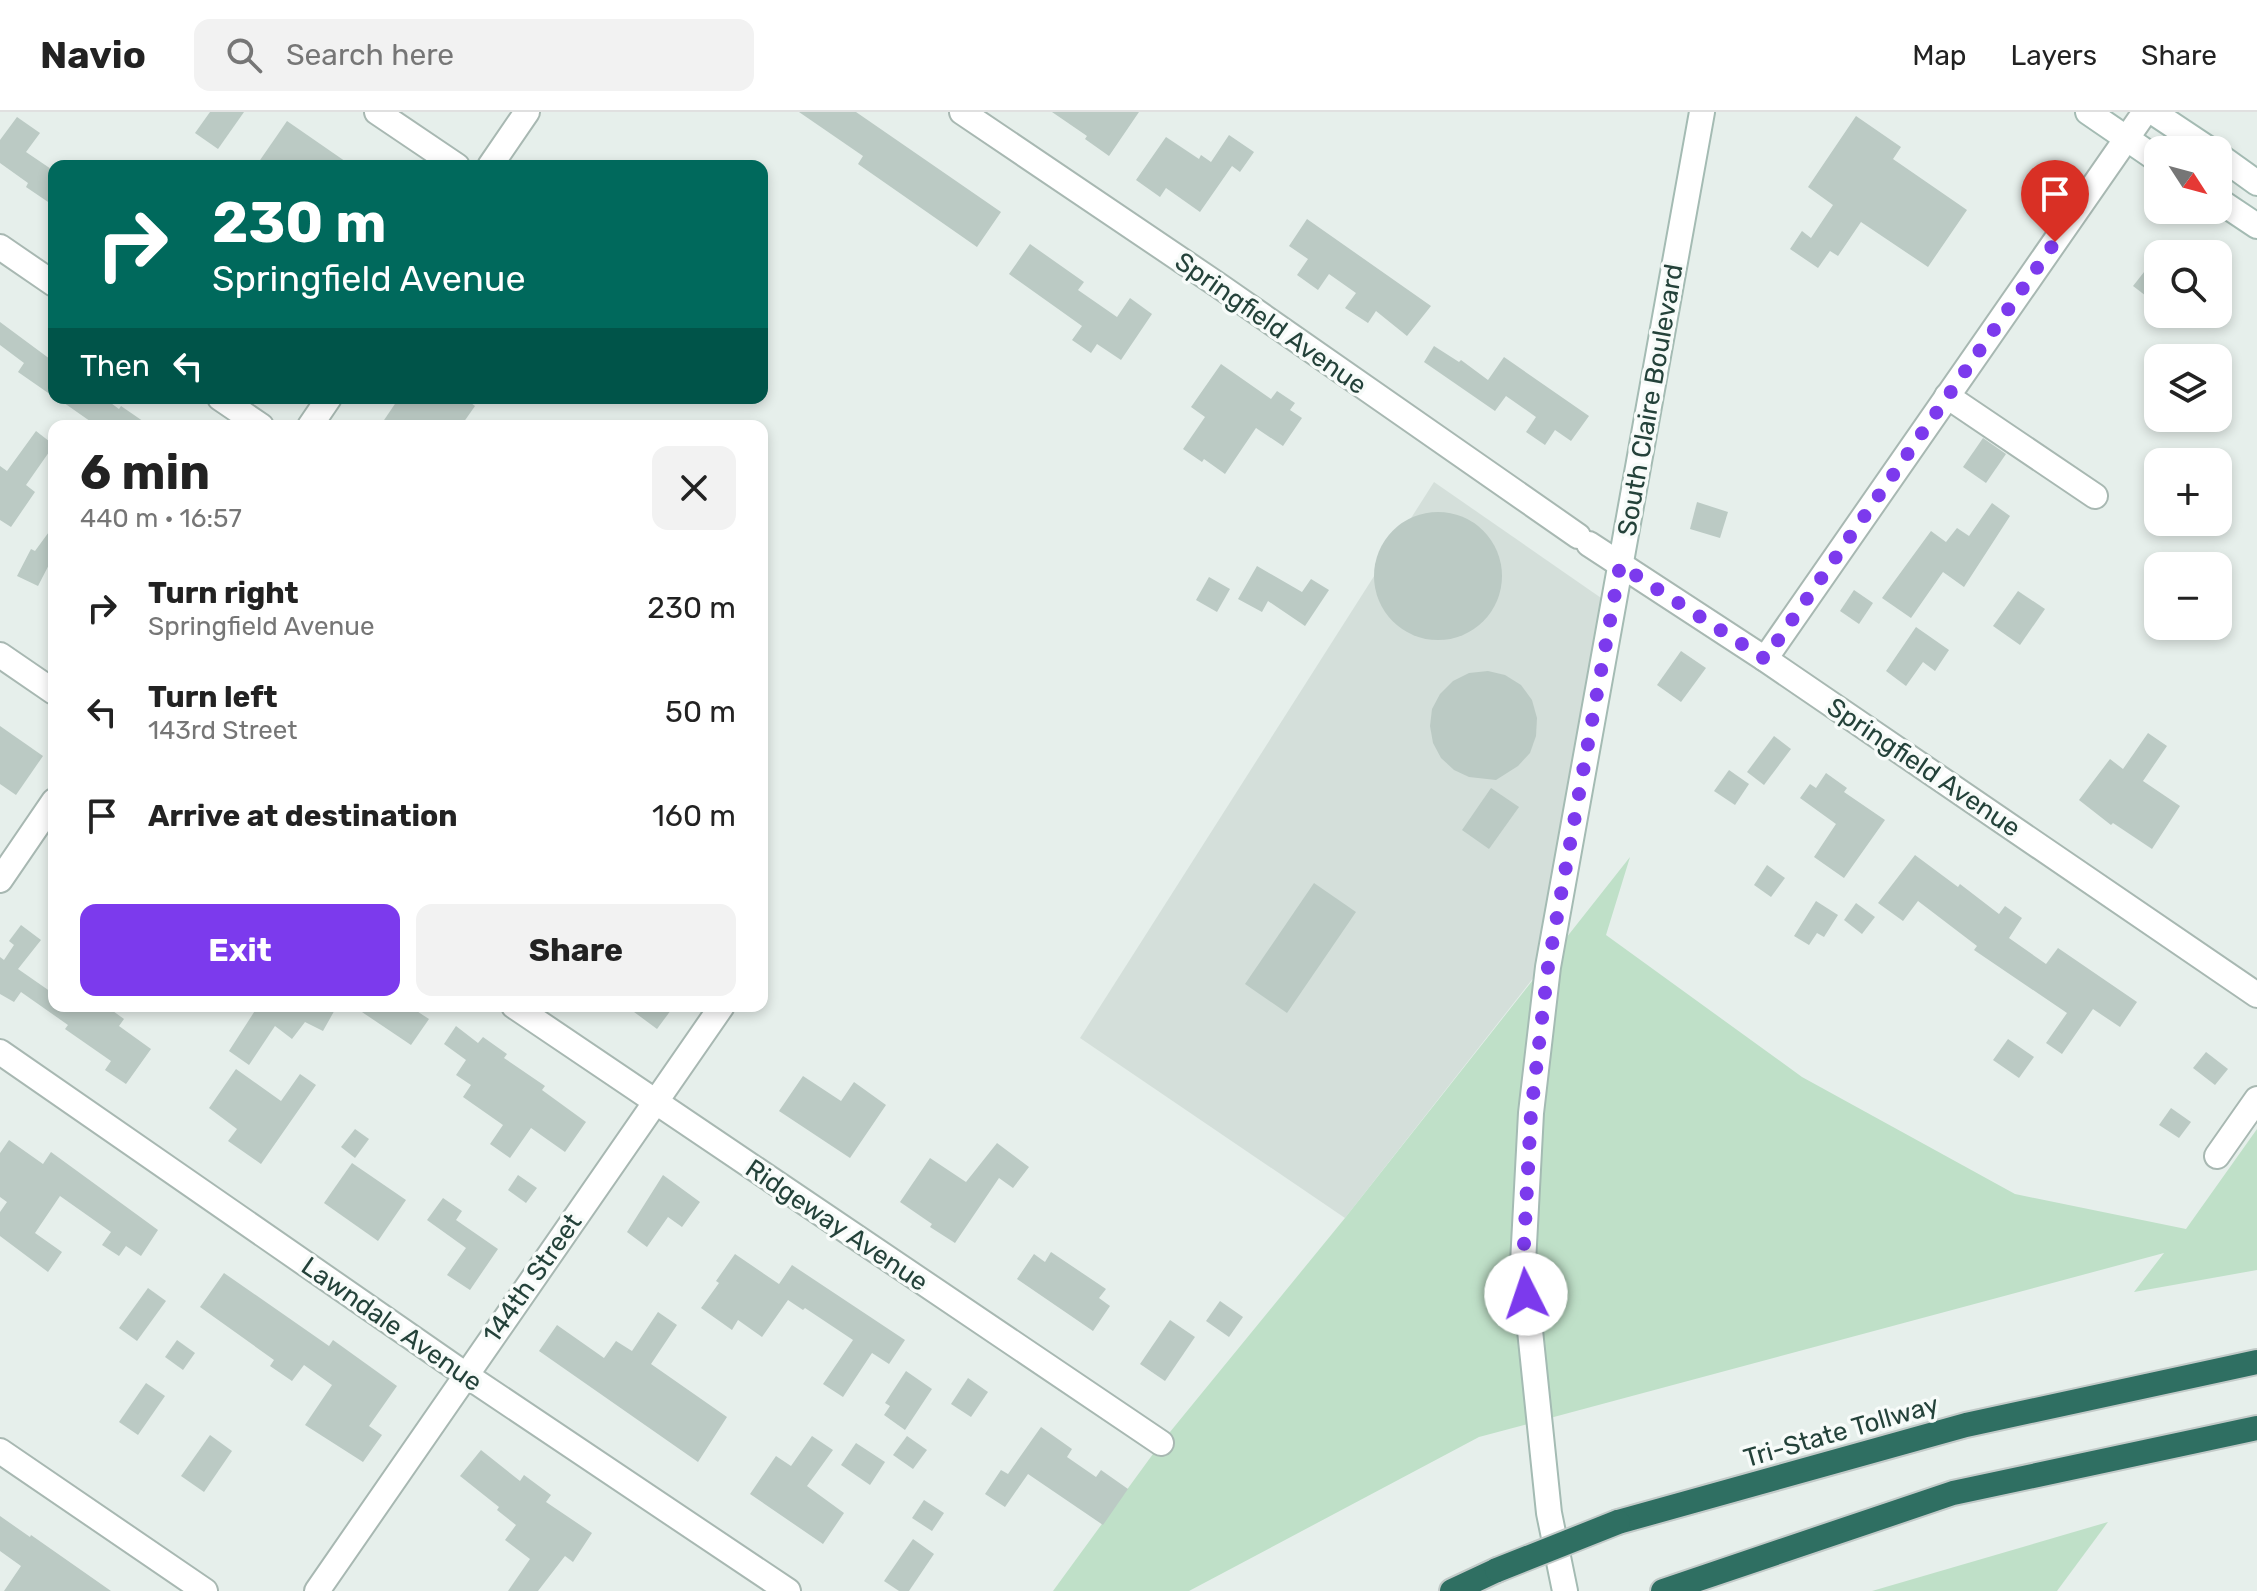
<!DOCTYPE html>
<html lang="en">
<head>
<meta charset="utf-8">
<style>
	:root { --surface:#fff; --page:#f2f2f2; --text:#222; --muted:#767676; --line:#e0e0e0; --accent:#7c3aed }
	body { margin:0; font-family:Rubik,sans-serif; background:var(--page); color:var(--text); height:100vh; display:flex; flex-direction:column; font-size:30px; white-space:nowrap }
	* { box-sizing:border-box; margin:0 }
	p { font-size:26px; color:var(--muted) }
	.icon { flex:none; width:44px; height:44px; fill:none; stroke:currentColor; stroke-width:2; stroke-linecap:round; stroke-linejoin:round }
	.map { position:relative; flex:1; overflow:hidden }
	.sheet { position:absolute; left:48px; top:308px; width:720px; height:592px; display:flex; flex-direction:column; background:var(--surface); border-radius:16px; box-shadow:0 4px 12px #0003 }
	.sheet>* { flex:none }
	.hud { position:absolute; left:48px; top:48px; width:720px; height:244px; border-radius:16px; box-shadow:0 4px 12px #0003; background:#00695c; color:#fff; overflow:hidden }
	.needle { width:52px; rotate:126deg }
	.controls { position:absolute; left:2144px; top:24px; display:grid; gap:16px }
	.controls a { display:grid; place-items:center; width:88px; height:88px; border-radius:16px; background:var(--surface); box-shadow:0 4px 12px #0003; font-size:40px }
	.pin { position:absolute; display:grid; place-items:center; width:68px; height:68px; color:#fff; margin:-82px -34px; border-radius:50% 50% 50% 0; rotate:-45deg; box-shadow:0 0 8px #0007 }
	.pin .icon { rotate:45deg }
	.me { position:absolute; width:88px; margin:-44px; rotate:356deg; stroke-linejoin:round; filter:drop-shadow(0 0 6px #0008) }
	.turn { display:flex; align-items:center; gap:28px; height:168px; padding:0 32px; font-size:36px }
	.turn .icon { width:104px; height:104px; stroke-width:2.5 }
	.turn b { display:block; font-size:56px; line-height:68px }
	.then { display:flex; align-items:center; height:76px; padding:0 32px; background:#0003; gap:16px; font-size:30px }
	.round { display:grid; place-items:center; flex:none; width:84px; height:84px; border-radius:16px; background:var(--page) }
	.summary { display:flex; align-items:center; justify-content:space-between; height:136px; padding:0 32px }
	h1 { font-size:48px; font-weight:700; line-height:60px }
	.cta { display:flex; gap:16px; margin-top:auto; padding:16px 32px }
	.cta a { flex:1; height:92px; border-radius:16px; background:var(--accent); color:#fff; font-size:32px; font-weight:700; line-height:92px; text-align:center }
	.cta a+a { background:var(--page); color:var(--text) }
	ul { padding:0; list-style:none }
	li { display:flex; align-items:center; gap:24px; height:104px; padding:0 32px }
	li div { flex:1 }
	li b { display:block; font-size:30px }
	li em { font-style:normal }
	header { display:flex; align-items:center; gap:48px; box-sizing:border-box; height:112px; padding:0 40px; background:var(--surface); border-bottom:2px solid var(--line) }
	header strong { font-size:38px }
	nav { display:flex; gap:44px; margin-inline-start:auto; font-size:28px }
	.search { width:560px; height:72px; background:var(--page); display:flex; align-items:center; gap:20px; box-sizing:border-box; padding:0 28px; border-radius:16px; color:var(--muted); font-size:30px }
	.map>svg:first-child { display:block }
	.built { fill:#d4dfda }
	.green { fill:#bfe0c8 }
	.building { fill:#bbcac4 }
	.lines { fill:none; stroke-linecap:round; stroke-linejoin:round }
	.street-casing { stroke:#a8b8b2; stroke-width:28 }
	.secondary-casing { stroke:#a4bbb3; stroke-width:28 }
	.highway-casing { stroke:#c2cac8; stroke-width:28 }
	.street { stroke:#fff; stroke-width:24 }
	.secondary { stroke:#fff; stroke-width:24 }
	.highway { stroke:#2f6f62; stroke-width:24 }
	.highway-bridge-casing { stroke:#c2cac8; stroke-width:28; stroke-linecap:butt }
	.highway-bridge { stroke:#2f6f62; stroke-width:24 }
	.route { stroke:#7c3aed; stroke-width:14; stroke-dasharray:0 25.2 }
	.labels { text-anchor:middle; stroke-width:7; stroke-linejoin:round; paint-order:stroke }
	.street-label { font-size:26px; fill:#24423a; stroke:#f7fbf9 }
</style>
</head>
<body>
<header>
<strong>Navio</strong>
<div class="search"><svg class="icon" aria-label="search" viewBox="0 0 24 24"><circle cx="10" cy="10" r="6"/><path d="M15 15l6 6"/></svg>Search here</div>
<nav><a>Map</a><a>Layers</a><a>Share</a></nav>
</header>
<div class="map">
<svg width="2257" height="1479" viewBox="0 0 2257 1479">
	<rect width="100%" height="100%" fill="#e6efeb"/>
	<path class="built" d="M 1434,370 L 1604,488 L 1538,860 L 1345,1106 L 1080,926 Z"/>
	<g class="green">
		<path d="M 1630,745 L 1606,823 L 1802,965 L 2015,1082 L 2186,1117 L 2257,1017 L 2257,1158 L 2134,1180 L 2164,1141 L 1479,1325 L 1189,1479 L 1053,1479 L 1161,1331 L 1345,1106 Z"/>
		<path d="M 2108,1410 L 2057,1479 L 1872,1479 Z"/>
	</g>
	<g class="building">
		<path d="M 210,0 L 244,0 L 218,37 L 195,21 Z"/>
		<path d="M 799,0 L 856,0 L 1001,100 L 977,135 L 858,52 L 863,44 Z"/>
		<path d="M 1052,0 L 1139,0 L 1109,44 L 1085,27 L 1087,24 Z"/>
		<path d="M 1856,4 L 1901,35 L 1893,47 L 1967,98 L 1928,155 L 1861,110 L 1838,144 L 1830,139 L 1818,156 L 1790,137 L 1802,119 L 1811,126 L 1833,93 L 1808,75 Z"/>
		<path d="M 17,5 L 40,21 L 26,40 L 54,59 L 54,94 L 26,75 L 28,71 L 0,51 L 0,28 Z"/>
		<path d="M 287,9 L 352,54 L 256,54 Z"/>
		<path d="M 1229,23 L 1254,40 L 1240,60 L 1232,54 L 1200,100 L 1166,76 L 1160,85 L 1136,68 L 1166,25 L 1199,47 L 1201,43 L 1211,50 Z"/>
		<path d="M 1307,107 L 1431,194 L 1407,224 L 1376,199 L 1368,211 L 1345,196 L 1356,181 L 1329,162 L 1318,178 L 1297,163 L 1308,147 L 1289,134 Z"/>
		<path d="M 1030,132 L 1084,170 L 1078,178 L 1117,205 L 1130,186 L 1152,202 L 1121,248 L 1097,232 L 1091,241 L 1072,228 L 1082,214 L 1009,162 Z"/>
		<path d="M 2148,155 L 2158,163 L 2158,177 L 2150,187 L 2133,174 Z"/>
		<path d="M 0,210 L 54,250 L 54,285 L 18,260 L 24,251 L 0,233 Z"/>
		<path d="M 1434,234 L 1459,250 L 1461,248 L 1488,268 L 1504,245 L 1589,304 L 1571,329 L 1555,318 L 1545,333 L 1526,320 L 1536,305 L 1506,284 L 1495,299 L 1424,250 Z"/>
		<path d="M 1221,252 L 1271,287 L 1277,279 L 1295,291 L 1290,298 L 1302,306 L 1283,334 L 1256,316 L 1225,362 L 1204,347 L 1202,350 L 1183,337 L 1205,305 L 1191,295 Z"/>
		<path d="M 57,286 L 104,286 L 119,297 L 121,294 L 150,314 L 97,314 Z"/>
		<path d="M 399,286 L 464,286 L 475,294 L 461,314 L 380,314 Z"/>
		<path d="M 36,319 L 54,333 L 26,373 L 35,380 L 11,415 L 0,408 L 0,354 L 7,359 Z"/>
		<path d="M 1983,326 L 2006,342 L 1986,371 L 1963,355 Z"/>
		<path d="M 1697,390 L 1728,400 L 1720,426 L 1690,417 Z"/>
		<path d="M 1992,391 L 2010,404 L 1964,475 L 1943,460 L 1911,506 L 1882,486 L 1931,419 L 1946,430 L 1957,416 L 1969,424 Z"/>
		<circle cx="1438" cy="464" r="64"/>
		<path d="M 54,413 L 54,443 L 38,474 L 17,464 L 31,437 L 35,439 Z"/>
		<path d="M 1257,454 L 1302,480 L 1311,467 L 1329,478 L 1305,514 L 1268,489 L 1262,500 L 1238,487 Z"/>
		<path d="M 1209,465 L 1230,477 L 1217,500 L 1196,488 Z"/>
		<path d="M 1854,478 L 1873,491 L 1859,512 L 1840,499 Z"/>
		<path d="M 2018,479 L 2045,497 L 2020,533 L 1993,514 Z"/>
		<path d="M 1916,515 L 1949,538 L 1935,559 L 1923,550 L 1906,574 L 1886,559 Z"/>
		<path d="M 1681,539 L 1706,556 L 1681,590 L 1657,573 Z"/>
		<path d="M 1488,559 L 1505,563 L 1521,573 L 1532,588 L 1537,606 L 1536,624 L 1530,641 L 1518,654 L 1496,668 L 1469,665 L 1454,658 L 1441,646 L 1433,631 L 1430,614 L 1432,597 L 1440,582 L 1453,569 L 1469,561 Z"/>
		<path d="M 0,614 L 43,644 L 16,683 L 0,672 Z"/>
		<path d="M 2148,621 L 2167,634 L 2143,669 L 2180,694 L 2152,737 L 2113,711 L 2111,713 L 2079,688 L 2110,647 L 2123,657 Z"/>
		<path d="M 1774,624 L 1791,637 L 1764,673 L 1747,660 Z"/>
		<path d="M 1729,658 L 1749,672 L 1735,693 L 1714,679 Z"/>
		<path d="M 1826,661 L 1847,676 L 1844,680 L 1885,708 L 1844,766 L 1814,745 L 1836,712 L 1800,686 L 1810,672 L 1816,676 Z"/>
		<path d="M 1491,676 L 1519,695 L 1489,737 L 1462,718 Z"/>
		<path d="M 1915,743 L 1958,775 L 1960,772 L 1999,802 L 2005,794 L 2022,806 L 2009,826 L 2046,852 L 2058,836 L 2137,890 L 2120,915 L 2093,897 L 2062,942 L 2046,931 L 2067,901 L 1974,838 L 1977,834 L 1918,789 L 1903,809 L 1878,791 Z"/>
		<path d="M 1767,753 L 1785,766 L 1771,785 L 1754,773 Z"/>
		<path d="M 1314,771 L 1356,800 L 1287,901 L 1245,872 Z"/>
		<path d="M 1816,789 L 1838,803 L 1824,825 L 1817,821 L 1809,833 L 1794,824 Z"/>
		<path d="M 1856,791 L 1875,805 L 1862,822 L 1844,808 Z"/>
		<path d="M 21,813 L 41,828 L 18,857 L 54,882 L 54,894 L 106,894 L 124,907 L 119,914 L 151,937 L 126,972 L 105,958 L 111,949 L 65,917 L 68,913 L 21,880 L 14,890 L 0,882 L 0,845 L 4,848 L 14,833 L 9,829 Z"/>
		<path d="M 258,894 L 337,894 L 323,919 L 305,910 L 292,927 L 275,914 L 249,953 L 229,939 Z"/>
		<path d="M 353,894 L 409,894 L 429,907 L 411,933 Z"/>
		<path d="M 626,894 L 674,894 L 657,917 Z"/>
		<path d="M 456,914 L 478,931 L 483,925 L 507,942 L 504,946 L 545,974 L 542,978 L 586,1010 L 565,1040 L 531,1016 L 510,1046 L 490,1032 L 503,1013 L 463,985 L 471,973 L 456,963 L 466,948 L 444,932 Z"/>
		<path d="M 2008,927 L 2034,945 L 2019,966 L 1993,948 Z"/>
		<path d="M 2206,940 L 2228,957 L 2215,973 L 2193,956 Z"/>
		<path d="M 236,957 L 281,989 L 300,962 L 316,973 L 261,1052 L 228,1029 L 237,1017 L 209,996 Z"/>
		<path d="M 803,964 L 841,989 L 854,970 L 886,993 L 850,1046 L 779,999 Z"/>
		<path d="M 2171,996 L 2191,1010 L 2179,1026 L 2159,1013 Z"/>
		<path d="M 355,1017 L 369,1027 L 355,1046 L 341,1035 Z"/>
		<path d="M 9,1028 L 43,1052 L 51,1040 L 158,1118 L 141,1144 L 126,1134 L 119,1144 L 102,1133 L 111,1120 L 60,1084 L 35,1121 L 62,1140 L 48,1160 L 0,1124 L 0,1100 L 7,1090 L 0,1085 L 0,1041 Z"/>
		<path d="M 997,1031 L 1029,1055 L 1013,1076 L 999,1066 L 955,1131 L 930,1115 L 932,1112 L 900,1090 L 930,1046 L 966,1070 Z"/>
		<path d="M 352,1051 L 406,1088 L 378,1129 L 324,1091 Z"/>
		<path d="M 518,1063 L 537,1076 L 526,1091 L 508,1078 Z"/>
		<path d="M 663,1063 L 700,1090 L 682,1115 L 668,1105 L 647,1135 L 627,1120 Z"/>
		<path d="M 443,1086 L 462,1099 L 456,1108 L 498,1137 L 470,1178 L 447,1163 L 466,1136 L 427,1108 Z"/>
		<path d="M 1051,1140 L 1106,1177 L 1099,1186 L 1110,1194 L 1093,1219 L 1017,1167 L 1034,1142 L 1045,1150 Z"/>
		<path d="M 735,1142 L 779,1172 L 792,1153 L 905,1228 L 889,1252 L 872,1241 L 843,1285 L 823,1272 L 853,1228 L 805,1196 L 803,1198 L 788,1188 L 762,1225 L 738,1208 L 732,1218 L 701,1196 L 719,1171 L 716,1169 Z"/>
		<path d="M 224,1161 L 329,1234 L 333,1228 L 397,1274 L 369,1314 L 382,1323 L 363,1350 L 305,1313 L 332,1273 L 304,1253 L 292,1269 L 270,1254 L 274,1248 L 200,1195 Z"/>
		<path d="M 148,1176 L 166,1189 L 137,1229 L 119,1216 Z"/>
		<path d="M 1220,1189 L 1243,1205 L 1229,1225 L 1206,1209 Z"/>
		<path d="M 658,1200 L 677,1213 L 651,1252 L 727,1305 L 698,1350 L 539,1239 L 557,1213 L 604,1246 L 616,1229 L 632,1239 Z"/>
		<path d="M 1170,1208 L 1195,1225 L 1165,1269 L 1140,1252 Z"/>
		<path d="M 177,1228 L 195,1241 L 183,1258 L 165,1245 Z"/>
		<path d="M 906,1259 L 932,1277 L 905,1318 L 884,1303 L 890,1294 L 885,1291 Z"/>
		<path d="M 968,1266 L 988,1280 L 971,1305 L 951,1292 Z"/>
		<path d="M 146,1271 L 165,1284 L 138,1323 L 119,1310 Z"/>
		<path d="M 1041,1315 L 1072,1337 L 1067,1345 L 1096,1365 L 1101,1358 L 1128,1377 L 1103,1413 L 1028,1362 L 1005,1395 L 985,1382 L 1001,1358 L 1008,1362 Z"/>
		<path d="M 210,1323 L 232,1339 L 204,1380 L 181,1364 Z"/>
		<path d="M 812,1324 L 833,1338 L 807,1374 L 844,1401 L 823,1432 L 750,1382 L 776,1344 L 791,1354 Z"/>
		<path d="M 907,1324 L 927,1338 L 913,1357 L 893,1343 Z"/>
		<path d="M 856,1331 L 885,1350 L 870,1373 L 841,1353 Z"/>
		<path d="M 481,1338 L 520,1369 L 524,1363 L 551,1383 L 546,1390 L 592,1421 L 573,1450 L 565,1444 L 538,1479 L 508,1479 L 530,1447 L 505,1428 L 516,1413 L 497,1398 L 499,1395 L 460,1364 Z"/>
		<path d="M 924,1388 L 944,1401 L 932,1419 L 912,1406 Z"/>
		<path d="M 0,1404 L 30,1425 L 31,1423 L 111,1479 L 4,1479 L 21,1454 L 0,1439 Z"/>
		<path d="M 913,1427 L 934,1442 L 909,1479 L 899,1479 L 884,1469 Z"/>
	</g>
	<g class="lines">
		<defs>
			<g id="street">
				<path d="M 377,0 L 457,54"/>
				<path d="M 962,0 L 1218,173 L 1578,424"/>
				<path d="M 490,54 L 527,0"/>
				<path d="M 0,135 L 54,172"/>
				<path d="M 1947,284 L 2095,384"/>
				<path d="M 220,286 L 261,314"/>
				<path d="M 310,314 L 329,286"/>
				<path d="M 1589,432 L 1765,547 L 2257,883"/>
				<path d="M 0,543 L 54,580"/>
				<path d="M 1765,547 L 2145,0"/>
				<path d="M 0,768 L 54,689"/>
				<path d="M 514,894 L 1161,1331"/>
				<path d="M 0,940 L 466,1263 L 788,1479"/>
				<path d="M 2217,1044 L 2257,987"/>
				<path d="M 0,1339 L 205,1479"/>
				<path d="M 317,1479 L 722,894"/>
			</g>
			<g id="secondary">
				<path d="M 2088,0 L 2158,48"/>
				<path d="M 2153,0 L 2210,38"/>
				<path d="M 2218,43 L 2257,71"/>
				<path d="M 2218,88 L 2257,114"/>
				<path d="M 1565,1479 L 1549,1401 L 1523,1151 L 1531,1001 L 1548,855 L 1702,0"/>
			</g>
			<g id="highway">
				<path d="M 1618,1410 L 1966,1313 L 2257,1250"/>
				<path d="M 1452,1479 L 1497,1458"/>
				<path d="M 1663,1479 L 1953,1381 L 2257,1316"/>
			</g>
		</defs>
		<use href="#street" class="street-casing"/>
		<use href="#secondary" class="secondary-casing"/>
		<use href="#highway" class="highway-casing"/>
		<use href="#street" class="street"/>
		<use href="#secondary" class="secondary"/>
		<use href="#highway" class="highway"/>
		<defs>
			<path id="highway-bridge" d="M 1497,1458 L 1618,1410"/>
		</defs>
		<use href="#highway-bridge" class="highway-bridge-casing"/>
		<use href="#highway-bridge" class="highway-bridge"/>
	</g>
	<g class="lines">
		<path class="route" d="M 1526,1182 L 1523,1151 L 1531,1001 L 1548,855 L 1620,453 L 1765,547 L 2055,130"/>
	</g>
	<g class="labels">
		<g class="street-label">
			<text transform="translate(1271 211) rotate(35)" y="9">Springfield Avenue</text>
			<text transform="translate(1650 288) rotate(-80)" y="9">South Claire Boulevard</text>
			<text transform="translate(1924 655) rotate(34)" y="9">Springfield Avenue</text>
			<text transform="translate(837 1113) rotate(34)" y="9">Ridgeway Avenue</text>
			<text transform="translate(532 1166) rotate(-55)" y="9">144th Street</text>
			<text transform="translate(392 1212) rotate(35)" y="9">Lawndale Avenue</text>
			<text transform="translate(1841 1319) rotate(-16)" y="9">Tri-State Tollway</text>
		</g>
	</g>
</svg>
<div class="controls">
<a><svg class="needle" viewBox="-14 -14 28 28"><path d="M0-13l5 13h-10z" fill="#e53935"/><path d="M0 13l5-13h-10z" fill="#767676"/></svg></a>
<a><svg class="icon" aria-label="search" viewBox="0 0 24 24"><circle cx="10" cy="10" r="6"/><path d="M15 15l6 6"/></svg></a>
<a><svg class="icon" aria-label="layers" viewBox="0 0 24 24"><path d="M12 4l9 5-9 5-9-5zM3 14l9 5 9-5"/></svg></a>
<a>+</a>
<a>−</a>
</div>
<div class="pin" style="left:2055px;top:130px;background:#d93025"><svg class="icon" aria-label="arrive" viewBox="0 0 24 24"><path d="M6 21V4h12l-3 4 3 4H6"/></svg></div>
<svg class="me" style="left:1526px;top:1182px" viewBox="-20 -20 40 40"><circle r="19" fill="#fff"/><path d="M0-13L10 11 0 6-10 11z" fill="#7c3aed"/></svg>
<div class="hud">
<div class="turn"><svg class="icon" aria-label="right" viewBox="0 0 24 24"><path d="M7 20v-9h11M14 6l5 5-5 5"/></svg><div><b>230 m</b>Springfield Avenue</div></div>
<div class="then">Then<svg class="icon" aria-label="left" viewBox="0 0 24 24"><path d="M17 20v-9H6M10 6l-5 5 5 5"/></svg></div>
</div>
<section class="sheet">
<div class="summary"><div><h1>6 min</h1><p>440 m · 16:57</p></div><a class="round"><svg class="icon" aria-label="close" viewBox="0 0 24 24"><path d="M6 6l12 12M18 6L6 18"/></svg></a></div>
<ul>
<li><svg class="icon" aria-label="right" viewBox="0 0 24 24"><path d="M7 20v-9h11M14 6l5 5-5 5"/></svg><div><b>Turn right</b><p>Springfield Avenue</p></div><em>230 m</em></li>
<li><svg class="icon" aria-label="left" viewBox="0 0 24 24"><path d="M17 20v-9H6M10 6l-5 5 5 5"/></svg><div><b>Turn left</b><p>143rd Street</p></div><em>50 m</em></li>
<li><svg class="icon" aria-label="arrive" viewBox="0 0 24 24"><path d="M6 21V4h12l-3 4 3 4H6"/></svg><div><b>Arrive at destination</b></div><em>160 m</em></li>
</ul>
<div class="cta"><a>Exit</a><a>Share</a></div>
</section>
</div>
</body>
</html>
